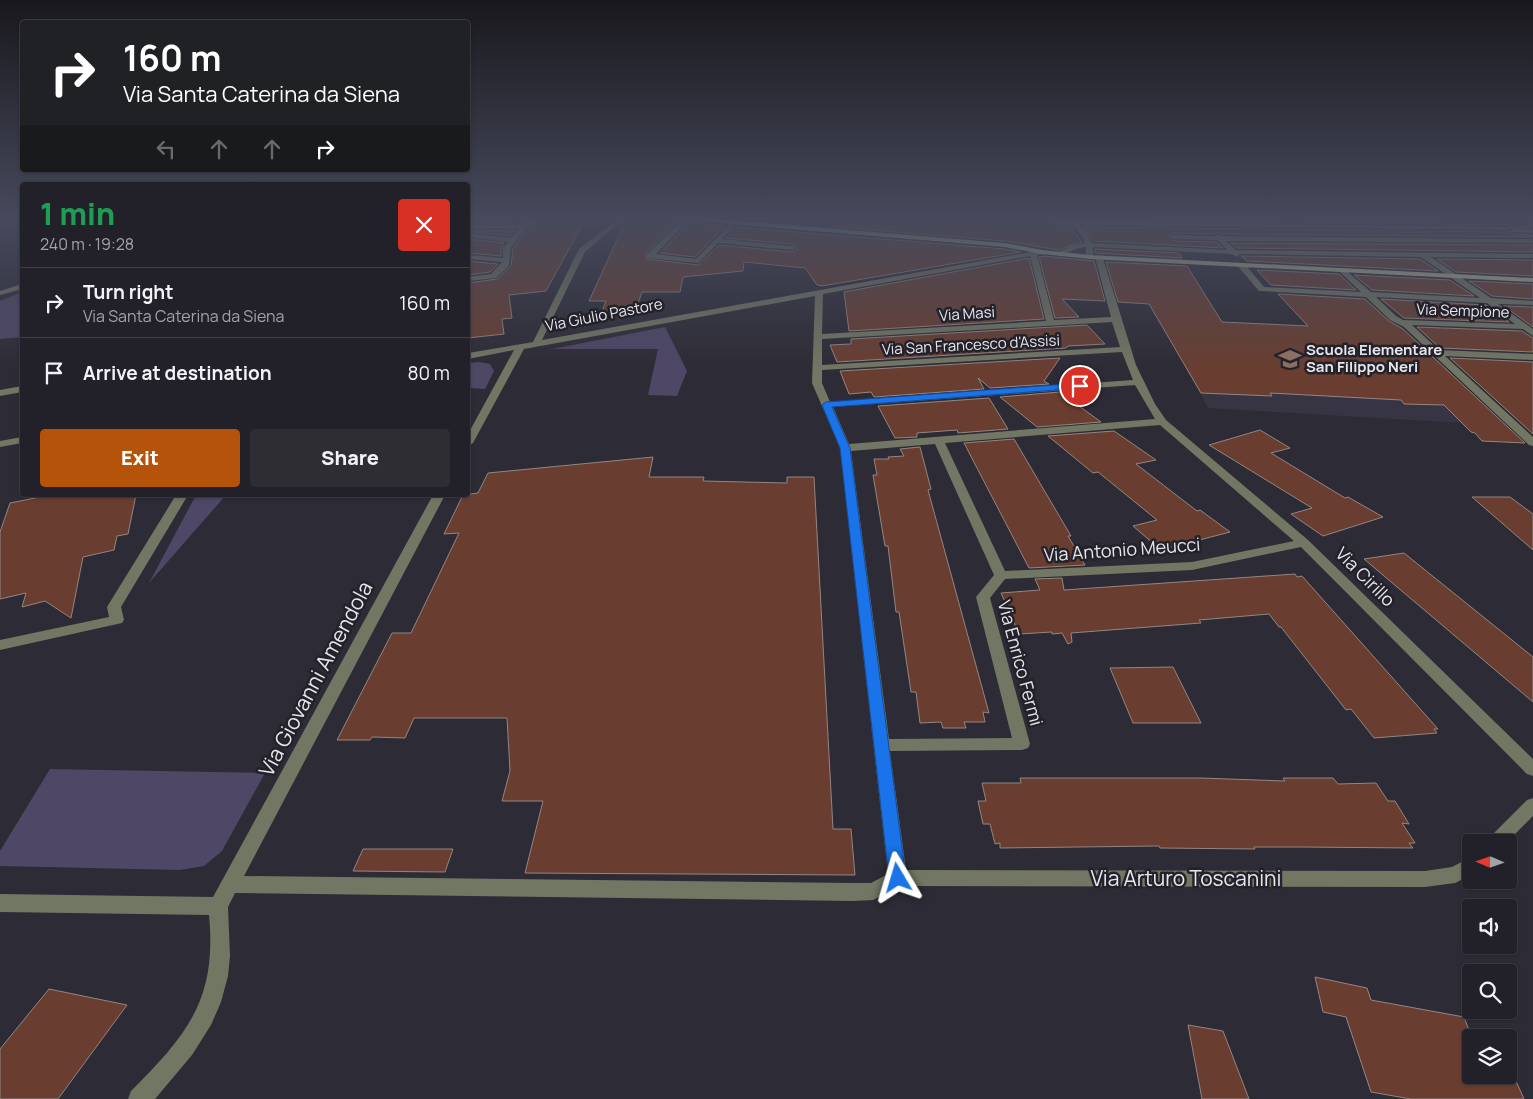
<!DOCTYPE html>
<html lang="en">
<head>
<meta charset="utf-8">
<style>
	:root { --surface:#222028; --page:#2e2d34; --text:#f1f3f6; --muted:#a2a3a8; --line:#3f3e45; --accent:#b45309 }
	body { margin:0; font-family:Manrope,sans-serif; background:var(--page); color:var(--text); height:100vh; display:flex; flex-direction:column; font-size:19px; white-space:nowrap }
	* { box-sizing:border-box; margin:0 }
	p { font-size:16px; color:var(--muted) }
	.icon { flex:none; width:28px; height:28px; fill:none; stroke:currentColor; stroke-width:2; stroke-linecap:round; stroke-linejoin:round }
	.map { position:relative; flex:1; overflow:hidden }
	.panel { position:absolute; left:20px; top:182px; width:450px; height:315px; display:flex; flex-direction:column; background:var(--surface); border-radius:5px; box-shadow:0 1px 4px #0004,0 0 0 1px var(--line) }
	.panel>* { flex:none }
	.hud { position:absolute; left:20px; top:20px; width:450px; height:152px; border-radius:5px; box-shadow:0 1px 4px #0004,0 0 0 1px var(--line); background:#202124; color:#fff; overflow:hidden }
	.needle { width:32px; rotate:272deg }
	.fabs { position:absolute; left:1462px; top:834px; display:grid; gap:10px }
	.fabs a { display:grid; place-items:center; width:55px; height:55px; border-radius:5px; background:var(--surface); box-shadow:0 1px 4px #0004,0 0 0 1px var(--line); font-size:25px }
	.pin { position:absolute; display:grid; place-items:center; width:42px; height:42px; color:#fff; margin:-21px; border:2px solid #fff; border-radius:50%; box-shadow:0 1px 5px #0007 }
	.me { position:absolute; width:55px; margin:-28px; rotate:353deg; stroke-linejoin:round; filter:drop-shadow(0 0 4px #0008) }
	.turn { display:flex; align-items:center; gap:18px; height:105px; padding:0 20px; font-size:22px }
	.turn .icon { width:65px; height:65px; stroke-width:2.5 }
	.turn b { display:block; font-size:35px; line-height:42px }
	.lanes { display:flex; align-items:center; height:48px; padding:0 20px; background:#0003; justify-content:center; gap:25px; direction:ltr }
	.lanes .off { opacity:.35 }
	.round { display:grid; place-items:center; flex:none; width:52px; height:52px; border-radius:5px; background:var(--page) }
	.head { display:flex; align-items:center; justify-content:space-between; height:85px; padding:0 20px }
	h1 { font-size:30px; font-weight:800; line-height:38px; color:#1e9e55 }
	.action { display:flex; gap:10px; margin-top:auto; padding:10px 20px }
	.action a { flex:1; height:58px; border-radius:5px; background:var(--accent); color:#fff; font-size:20px; font-weight:800; line-height:58px; text-align:center }
	.action a+a { background:var(--page); color:var(--text) }
	ul { padding:0; list-style:none }
	li { display:flex; align-items:center; gap:15px; height:70px; padding:0 20px; border-top:1px solid var(--line) }
	li div { flex:1 }
	li b { display:block; font-size:19px }
	li em { font-style:normal }
	.map>svg:first-child { display:block }
	.built { fill:#373443 }
	.green { fill:#4e4766 }
	.building { fill:#693e31; stroke:#938682 }
	.lines { fill:none; stroke-linecap:round; stroke-linejoin:round }
	.minor { fill:#727764; fill-rule:evenodd }
	.major { fill:#b6c199; fill-rule:evenodd }
	.route { fill:#1a73e8; stroke:#114b97 }
	.labels { text-anchor:middle; stroke-width:5; stroke-linejoin:round; paint-order:stroke }
	.far-street-label { font-size:15px; fill:#e7e6ec; stroke:#23222a }
	.far-poi-label { font-size:15px; font-weight:bold; fill:#e7e6ec; stroke:#23222a; text-anchor:start }
	.street-label { font-size:18px; fill:#e7e6ec; stroke:#23222a }
	.near-street-label { font-size:21px; fill:#e7e6ec; stroke:#23222a }
</style>
</head>
<body>
<div class="map">
<svg width="1533" height="1099" viewBox="0 0 1533 1099">
	<rect width="100%" height="100%" fill="#2d2b35"/>
	<path class="built" d="M 1158,319 L 1370,329 L 1463,423 L 1208,408 L 1167,333 L 1165,333 Z"/>
	<g class="green">
		<path d="M 22,292 L 22,337 L 0,339 L 0,301 Z"/>
		<path d="M 665,327 L 687,371 L 677,396 L 648,395 L 658,349 L 552,349 Z"/>
		<path d="M 480,362 L 490,364 L 494,371 L 485,389 L 468,388 L 468,363 Z"/>
		<path d="M 196,495 L 226,495 L 149,583 Z"/>
		<path d="M 50,769 L 265,773 L 222,851 L 204,866 L 180,870 L 0,866 L 0,851 Z"/>
	</g>
	<g class="building">
		<path d="M 468,216 L 533,216 L 523,222 L 468,223 Z"/>
		<path d="M 545,216 L 587,216 L 546,291 L 509,295 L 512,318 L 502,319 L 504,334 L 468,338 L 468,283 L 497,279 L 511,266 L 513,248 L 528,228 Z"/>
		<path d="M 628,216 L 670,216 L 674,221 L 679,221 L 646,253 L 646,259 L 698,265 L 719,245 L 792,252 L 798,249 L 792,244 L 726,238 L 735,227 L 1005,249 L 1021,252 L 822,286 L 817,285 L 805,268 L 744,262 L 743,271 L 683,277 L 680,292 L 642,292 L 634,315 L 601,314 L 606,301 L 589,301 Z"/>
		<path d="M 873,216 L 1035,216 L 1072,229 L 1082,242 L 1058,250 L 1005,241 L 833,227 L 836,223 L 868,226 Z"/>
		<path d="M 1130,216 L 1533,216 L 1533,227 L 1512,228 L 1509,225 L 1132,220 Z"/>
		<path d="M 690,222 L 725,226 L 695,257 L 660,253 Z"/>
		<path d="M 1084,227 L 1507,232 L 1510,230 L 1512,234 L 1533,235 L 1533,237 L 1221,234 L 1218,232 L 1213,234 L 1174,233 L 1169,236 L 1174,241 L 1217,242 L 1223,248 L 1093,241 Z"/>
		<path d="M 516,230 L 510,236 L 468,231 Z"/>
		<path d="M 468,239 L 504,243 L 501,247 L 501,256 L 468,253 Z"/>
		<path d="M 1231,243 L 1533,245 L 1533,252 L 1237,248 Z"/>
		<path d="M 1095,249 L 1179,253 L 1182,258 L 1095,253 Z"/>
		<path d="M 1044,256 L 1094,261 L 1105,301 L 1062,299 L 1079,317 L 1055,318 L 1039,257 Z"/>
		<path d="M 1241,256 L 1420,259 L 1438,271 L 1247,261 Z"/>
		<path d="M 1029,258 L 1044,319 L 849,331 L 844,292 Z"/>
		<path d="M 1437,259 L 1533,260 L 1533,276 L 1456,272 Z"/>
		<path d="M 468,261 L 498,264 L 490,272 L 468,275 Z"/>
		<path d="M 1106,262 L 1187,266 L 1222,322 L 1308,326 L 1278,294 L 1365,299 L 1389,321 L 1403,329 L 1525,443 L 1482,441 L 1475,433 L 1471,432 L 1444,405 L 1404,404 L 1401,400 L 1270,393 L 1272,396 L 1201,393 L 1149,304 L 1118,302 Z"/>
		<path d="M 1257,270 L 1339,274 L 1356,290 L 1271,285 Z"/>
		<path d="M 1354,275 L 1450,280 L 1474,296 L 1372,290 Z"/>
		<path d="M 1469,281 L 1533,284 L 1533,299 L 1492,296 Z"/>
		<path d="M 1381,299 L 1486,305 L 1509,322 L 1404,318 Z"/>
		<path d="M 1504,306 L 1533,307 L 1533,327 Z"/>
		<path d="M 1087,325 L 1105,344 L 1068,346 L 1066,348 L 837,362 L 830,345 L 851,344 L 851,339 Z"/>
		<path d="M 1417,327 L 1522,331 L 1533,338 L 1533,352 L 1440,348 Z"/>
		<path d="M 1060,358 L 1044,381 L 1049,384 L 990,388 L 978,378 L 984,389 L 874,397 L 871,392 L 849,394 L 840,371 Z"/>
		<path d="M 1450,358 L 1533,362 L 1533,434 Z"/>
		<path d="M 1060,392 L 1101,422 L 1037,427 L 1000,397 Z"/>
		<path d="M 989,398 L 1008,429 L 958,433 L 957,430 L 917,433 L 917,437 L 895,438 L 878,406 Z"/>
		<path d="M 1260,430 L 1290,448 L 1271,453 L 1345,498 L 1348,497 L 1383,517 L 1323,536 L 1291,514 L 1312,508 L 1209,445 Z"/>
		<path d="M 1114,431 L 1156,460 L 1136,464 L 1197,511 L 1200,510 L 1230,532 L 1161,550 L 1133,526 L 1157,520 L 1098,472 L 1093,473 L 1048,436 Z"/>
		<path d="M 1014,439 L 1071,536 L 1068,536 L 1085,565 L 1029,568 L 964,443 Z"/>
		<path d="M 920,447 L 931,489 L 928,490 L 989,713 L 983,712 L 985,722 L 964,722 L 966,728 L 943,728 L 941,722 L 920,723 L 916,692 L 911,692 L 899,612 L 896,612 L 888,546 L 885,546 L 873,475 L 877,475 L 874,459 L 889,459 L 888,457 L 904,456 L 900,449 Z"/>
		<path d="M 653,457 L 649,477 L 704,477 L 703,481 L 787,483 L 787,477 L 814,477 L 833,829 L 851,829 L 855,875 L 525,873 L 543,801 L 502,801 L 510,771 L 507,718 L 414,718 L 405,738 L 372,737 L 370,740 L 337,740 L 392,633 L 411,633 L 459,533 L 444,534 L 463,495 L 478,493 L 488,473 Z"/>
		<path d="M 50,495 L 136,495 L 128,534 L 117,536 L 114,550 L 83,557 L 71,618 L 45,601 L 22,607 L 26,593 L 0,599 L 0,532 L 10,503 Z"/>
		<path d="M 1472,497 L 1510,497 L 1533,514 L 1533,550 Z"/>
		<path d="M 1404,553 L 1533,657 L 1533,702 L 1364,559 Z"/>
		<path d="M 1295,574 L 1297,577 L 1302,576 L 1438,729 L 1434,729 L 1437,733 L 1374,738 L 1351,709 L 1346,710 L 1281,627 L 1279,627 L 1269,614 L 1199,620 L 1201,623 L 1071,633 L 1072,642 L 1068,644 L 1062,633 L 1052,634 L 1052,632 L 1019,634 L 1001,593 L 1040,590 L 1035,579 L 1062,578 L 1064,590 Z"/>
		<path d="M 1173,667 L 1201,723 L 1133,723 L 1110,668 Z"/>
		<path d="M 1020,778 L 1201,778 L 1285,781 L 1283,778 L 1333,778 L 1338,784 L 1376,783 L 1388,801 L 1395,801 L 1409,824 L 1402,823 L 1415,843 L 1409,843 L 1413,848 L 1302,847 L 1254,847 L 1255,849 L 1160,848 L 1159,846 L 1000,848 L 1000,843 L 995,844 L 990,824 L 983,824 L 978,801 L 986,801 L 982,783 L 1021,783 Z"/>
		<path d="M 363,849 L 453,849 L 445,872 L 353,871 Z"/>
		<path d="M 1315,977 L 1367,988 L 1371,1000 L 1464,1017 L 1472,1038 L 1471,1075 L 1509,1075 L 1509,1070 L 1511,1070 L 1524,1099 L 1411,1099 L 1371,1092 L 1346,1017 L 1323,1012 Z"/>
		<path d="M 49,989 L 127,1005 L 58,1099 L 0,1099 L 0,1049 Z"/>
		<path d="M 1188,1025 L 1223,1031 L 1249,1099 L 1202,1099 Z"/>
	</g>
	<g class="lines">
		<g class="minor">
			<path d="M 536,217 L 543,217 L 527,227 L 511,247 L 509,266 L 496,278 L 468,281 L 468,277 L 491,274 L 502,262 L 468,259 L 468,255 L 503,258 L 503,247 L 508,242 L 468,237 L 468,233 L 511,238 L 520,228 L 468,229 L 468,225 L 524,224 Z"/>
			<path d="M 620,217 L 626,217 L 585,252 L 542,340 L 1042,250 L 1046,252 L 1045,254 L 1037,255 L 1054,320 L 1111,317 L 1095,257 L 1102,255 L 1136,365 L 1155,404 L 1166,420 L 1308,540 L 1533,759 L 1533,776 L 1527,774 L 1301,547 L 1192,570 L 1005,579 L 990,598 L 1030,744 L 1028,748 L 1022,750 L 890,751 L 906,870 L 1425,871 L 1452,867 L 1471,857 L 1471,875 L 1455,883 L 1425,887 L 900,886 L 873,900 L 853,901 L 235,893 L 228,907 L 230,956 L 228,976 L 221,1002 L 211,1025 L 192,1055 L 155,1099 L 128,1099 L 131,1091 C 188,1034 217,999 209,915 L 0,912 L 0,894 L 213,897 L 433,495 L 445,495 L 244,876 L 853,883 L 871,883 L 888,874 L 840,448 L 812,383 L 815,296 L 524,349 L 473,443 L 468,446 L 468,434 L 514,350 L 468,359 L 468,353 L 533,342 L 579,249 ZM 1030,256 L 1046,321 L 822,334 L 823,294 ZM 1112,322 L 1120,347 L 822,365 L 822,339 ZM 1122,352 L 1133,380 L 830,402 L 822,383 L 822,370 ZM 1135,385 L 1155,419 L 849,444 L 833,407 ZM 1160,425 L 1294,541 L 1192,562 L 1005,571 L 945,443 ZM 935,444 L 994,575 L 976,597 L 1012,738 L 889,739 L 851,451 Z"/>
			<path d="M 686,217 L 691,218 L 656,254 L 696,259 L 734,220 L 737,222 L 722,239 L 792,246 L 796,248 L 792,250 L 718,243 L 698,263 L 647,258 L 647,254 Z"/>
			<path d="M 1042,217 L 1051,217 L 1070,221 L 1509,227 L 1510,228 L 1507,230 L 1079,225 L 1085,230 L 1092,243 L 1227,250 L 1218,240 L 1174,239 L 1171,237 L 1174,235 L 1214,236 L 1217,234 L 1221,236 L 1533,239 L 1533,243 L 1226,241 L 1236,250 L 1533,254 L 1533,258 L 1431,257 L 1491,298 L 1533,301 L 1533,305 L 1498,304 L 1533,329 L 1533,336 L 1523,329 L 1412,325 L 1439,350 L 1533,354 L 1533,360 L 1445,356 L 1533,437 L 1533,446 L 1529,445 L 1404,327 L 1390,320 L 1366,297 L 1262,291 L 1259,291 L 1237,265 L 1244,263 L 1264,287 L 1361,292 L 1340,272 L 1340,268 L 1343,268 L 1371,292 L 1480,298 L 1421,257 L 1240,254 L 1237,257 L 1232,254 L 1093,247 L 1093,259 L 1086,257 L 1086,247 L 1078,248 L 1061,256 L 1058,256 L 1058,252 L 1074,245 L 1085,243 C 1078,221 1058,226 1042,217 ZM 1376,297 L 1487,303 L 1515,324 L 1403,320 L 1396,316 Z"/>
			<path d="M 1514,229 L 1533,229 L 1533,233 L 1512,232 L 1512,230 Z"/>
			<path d="M 19,285 L 22,285 L 22,289 L 0,295 L 0,291 Z"/>
			<path d="M 22,386 L 22,392 L 0,396 L 0,390 Z"/>
			<path d="M 22,437 L 22,443 L 0,447 L 0,441 Z"/>
			<path d="M 176,495 L 188,495 L 121,607 L 124,620 L 122,623 L 0,650 L 0,640 L 109,617 L 107,607 Z"/>
			<path d="M 1533,798 L 1533,816 L 1507,842 L 1487,842 L 1490,837 L 1527,800 Z"/>
		</g>
		<path class="major" d="M 672,217 L 692,217 L 1005,243 L 1042,250 L 1090,255 L 1533,278 L 1533,282 L 1090,259 L 1042,254 L 1005,247 L 675,219 Z"/>
	</g>
	<linearGradient id="sky" x2="0" y2="1"><stop stop-color="#19181d"/><stop offset="0.59" stop-color="#464a5c"/><stop offset="1" stop-color="#464a5c" stop-opacity="0"/></linearGradient>
	<rect width="1533" height="370" fill="url(#sky)"/>
	<path class="route" d="M 1080,383 L 1084,386 L 1083,388 L 832,407 L 850,448 L 906,878 L 904,884 L 898,886 L 892,884 L 889,878 L 840,448 L 822,405 L 826,402 Z"/>
	<defs>
		<symbol id="school-bare" viewBox="-9 -9 18 18"><path d="M0-5L7-2L0 1L-7-2ZM-4 1L0 2.5L4 1V4Q0 6-4 4Z" fill="#8d6e63" stroke="#23222a" stroke-width="2.5" paint-order="stroke"/></symbol>
	</defs>
	<g fill-rule="evenodd">
		<use href="#school-bare" x="1274" y="343" width="32" height="32"/>
	</g>
	<g class="labels">
		<g class="far-street-label">
			<text transform="translate(1463 311) rotate(2)" y="5">Via Sempione</text>
			<text transform="translate(967 314) rotate(-4)" y="5">Via Masi</text>
			<text transform="translate(604 315) rotate(-11)" y="5">Via Giulio Pastore</text>
			<text transform="translate(971 345) rotate(-3)" y="5">Via San Francesco d'Assisi</text>
		</g>
		<g class="far-poi-label">
			<text x="1306" y="355">Scuola Elementare<tspan x="1306" dy="17">San Filippo Neri</tspan></text>
		</g>
		<g class="street-label">
			<text transform="translate(1122 550) rotate(-4)" y="6">Via Antonio Meucci</text>
			<text transform="translate(1365 577) rotate(45)" y="6">Via Cirillo</text>
			<text transform="translate(1020 663) rotate(75)" y="6">Via Enrico Fermi</text>
		</g>
		<g class="near-street-label">
			<text transform="translate(316 679) rotate(-62)" y="7">Via Giovanni Amendola</text>
			<text x="1186" y="886">Via Arturo Toscanini</text>
		</g>
	</g>
</svg>
<div class="fabs">
<a><svg class="needle" viewBox="-14 -14 28 28"><path d="M0-13l5 13h-10z" fill="#e53935"/><path d="M0 13l5-13h-10z" fill="#a2a3a8"/></svg></a>
<a><svg class="icon" aria-label="sound" viewBox="0 0 24 24"><path d="M4 9h4l5-4v14l-5-4H4zM17 9q2 3 0 6"/></svg></a>
<a><svg class="icon" aria-label="search" viewBox="0 0 24 24"><circle cx="10" cy="10" r="6"/><path d="M15 15l6 6"/></svg></a>
<a><svg class="icon" aria-label="layers" viewBox="0 0 24 24"><path d="M12 4l9 5-9 5-9-5zM3 14l9 5 9-5"/></svg></a>
</div>
<div class="pin" style="left:1080px;top:386px;background:#d93025"><svg class="icon" aria-label="arrive" viewBox="0 0 24 24"><path d="M6 21V4h12l-3 4 3 4H6"/></svg></div>
<svg class="me" style="left:898px;top:878px" viewBox="-20 -20 40 40"><path d="M0-17L14 15 0 8-14 15z" fill="#1a73e8" stroke="#fff" stroke-width="4"/></svg>
<div class="hud">
<div class="turn"><svg class="icon" aria-label="right" viewBox="0 0 24 24"><path d="M7 20v-9h11M14 6l5 5-5 5"/></svg><div><b>160 m</b>Via Santa Caterina da Siena</div></div>
<div class="lanes"><svg class="icon off" aria-label="left" viewBox="0 0 24 24"><path d="M17 20v-9H6M10 6l-5 5 5 5"/></svg><svg class="icon off" aria-label="ahead" viewBox="0 0 24 24"><path d="M12 20V5M6 11l6-6 6 6"/></svg><svg class="icon off" aria-label="ahead" viewBox="0 0 24 24"><path d="M12 20V5M6 11l6-6 6 6"/></svg><svg class="icon" aria-label="right" viewBox="0 0 24 24"><path d="M7 20v-9h11M14 6l5 5-5 5"/></svg></div>
</div>
<section class="panel">
<div class="head"><div><h1>1 min</h1><p>240 m · 19:28</p></div><a class="round" style="background:#d93025;color:#fff"><svg class="icon" aria-label="close" viewBox="0 0 24 24"><path d="M6 6l12 12M18 6L6 18"/></svg></a></div>
<ul>
<li><svg class="icon" aria-label="right" viewBox="0 0 24 24"><path d="M7 20v-9h11M14 6l5 5-5 5"/></svg><div><b>Turn right</b><p>Via Santa Caterina da Siena</p></div><em>160 m</em></li>
<li><svg class="icon" aria-label="arrive" viewBox="0 0 24 24"><path d="M6 21V4h12l-3 4 3 4H6"/></svg><div><b>Arrive at destination</b></div><em>80 m</em></li>
</ul>
<div class="action"><a>Exit</a><a>Share</a></div>
</section>
</div>
</body>
</html>
